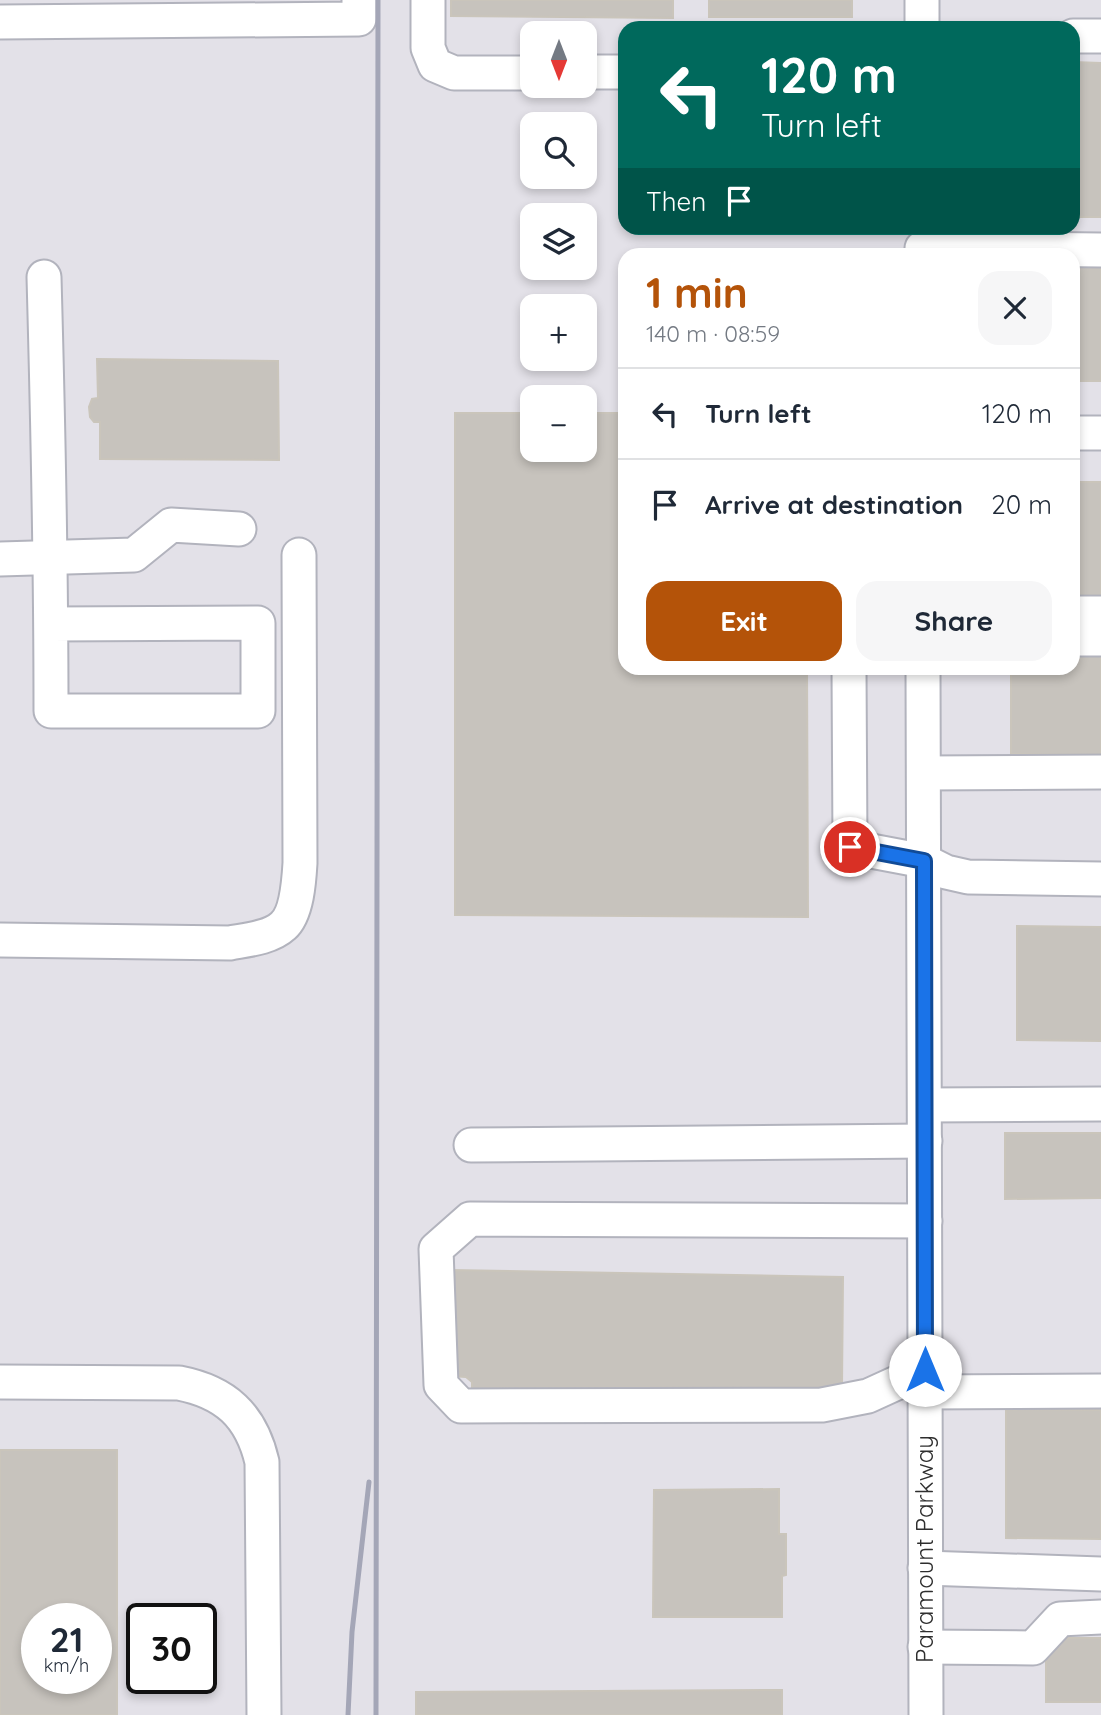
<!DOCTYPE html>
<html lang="en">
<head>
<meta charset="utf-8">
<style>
	:root { --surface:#fff; --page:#f6f6f7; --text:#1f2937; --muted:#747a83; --line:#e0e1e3; --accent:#b45309 }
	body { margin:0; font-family:Quicksand,sans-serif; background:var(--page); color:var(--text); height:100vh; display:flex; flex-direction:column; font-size:26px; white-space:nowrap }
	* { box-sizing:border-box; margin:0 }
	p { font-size:23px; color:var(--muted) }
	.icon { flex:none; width:38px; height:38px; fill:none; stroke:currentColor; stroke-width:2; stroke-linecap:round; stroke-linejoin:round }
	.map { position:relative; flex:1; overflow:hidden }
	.sheet { position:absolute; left:618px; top:248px; width:462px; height:427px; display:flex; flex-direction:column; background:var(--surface); border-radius:21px; box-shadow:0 4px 10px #0003 }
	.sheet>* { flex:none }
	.banner { position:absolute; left:618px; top:21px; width:462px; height:214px; border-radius:21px; box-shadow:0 4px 10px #0003; background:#00695c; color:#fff; overflow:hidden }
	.needle { width:46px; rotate:180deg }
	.tools { position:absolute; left:520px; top:21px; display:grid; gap:14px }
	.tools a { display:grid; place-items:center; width:77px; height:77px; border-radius:14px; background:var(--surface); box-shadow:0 4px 10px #0003; font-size:35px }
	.speed { position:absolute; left:21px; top:1603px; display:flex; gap:14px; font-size:35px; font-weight:700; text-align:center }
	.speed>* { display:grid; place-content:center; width:91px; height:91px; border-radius:50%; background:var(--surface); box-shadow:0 4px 10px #0003; line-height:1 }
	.speed small { font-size:18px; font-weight:400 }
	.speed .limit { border:4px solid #111; border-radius:10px; background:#fff; color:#111 }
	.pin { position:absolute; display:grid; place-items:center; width:60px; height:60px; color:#fff; margin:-30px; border:4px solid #fff; border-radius:50%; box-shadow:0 2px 7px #0007 }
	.me { position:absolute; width:77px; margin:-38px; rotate:0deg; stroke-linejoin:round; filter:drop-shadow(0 0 5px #0008) }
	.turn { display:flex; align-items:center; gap:24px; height:147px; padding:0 28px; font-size:32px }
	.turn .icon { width:91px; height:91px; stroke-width:2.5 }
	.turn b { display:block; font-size:49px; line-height:60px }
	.then { display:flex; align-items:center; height:66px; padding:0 28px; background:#0003; gap:14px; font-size:26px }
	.round { display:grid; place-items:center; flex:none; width:74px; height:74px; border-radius:21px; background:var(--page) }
	.summary { display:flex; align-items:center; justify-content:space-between; height:119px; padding:0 28px }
	h1 { font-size:42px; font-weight:700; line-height:52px; color:var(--accent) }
	.action { display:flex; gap:14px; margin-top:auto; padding:14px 28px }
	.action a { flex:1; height:80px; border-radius:21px; background:var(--accent); color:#fff; font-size:28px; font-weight:700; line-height:80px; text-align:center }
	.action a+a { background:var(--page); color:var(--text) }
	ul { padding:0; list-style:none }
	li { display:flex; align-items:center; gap:21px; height:91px; padding:0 28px; border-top:2px solid var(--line) }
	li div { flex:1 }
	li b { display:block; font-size:26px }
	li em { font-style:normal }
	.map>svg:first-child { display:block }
	.industrial { fill:#e3e1e8; fill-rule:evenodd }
	.building { fill:#c7c3bd; stroke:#cac5bb; stroke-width:2; fill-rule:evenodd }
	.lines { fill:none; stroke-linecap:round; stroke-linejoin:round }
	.minor-casing { stroke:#b2b3bd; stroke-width:37 }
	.minor { stroke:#fff; stroke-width:33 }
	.rail { stroke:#a4a6b7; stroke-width:5 }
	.route-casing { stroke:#114b97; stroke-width:18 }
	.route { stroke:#1a73e8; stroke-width:12 }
	.labels { text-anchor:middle; stroke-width:5; stroke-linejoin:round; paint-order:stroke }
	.street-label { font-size:24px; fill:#2e2e2e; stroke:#fff }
</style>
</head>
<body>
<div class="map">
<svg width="1101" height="1715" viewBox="0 0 1101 1715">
	<rect width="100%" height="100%" fill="#eee9e2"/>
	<path class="industrial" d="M 0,0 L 1101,0 L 1101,1715 L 0,1715 ZM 625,28 L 1073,28 L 1073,228 L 625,228 ZM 532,33 L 584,33 L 584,86 L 532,86 ZM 532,124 L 584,124 L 584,177 L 532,177 ZM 532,215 L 584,215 L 584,268 L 532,268 ZM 625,256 L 1073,256 L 1073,668 L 625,668 ZM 532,306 L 584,306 L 584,359 L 532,359 ZM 532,397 L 584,397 L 584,450 L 532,450 ZM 37,1619 L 96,1619 L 96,1678 L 37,1678 ZM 142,1619 L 201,1619 L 201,1678 L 142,1678 Z"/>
	<g class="building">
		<path d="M 451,0 L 673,0 L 673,18 L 451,16 Z"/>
		<rect x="709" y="0" width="143" height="17"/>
		<path d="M 1073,62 L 1101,63 L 1101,217 L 1073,217 Z"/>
		<rect x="1073" y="267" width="28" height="114"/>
		<path d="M 97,359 L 278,361 L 279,460 L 100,459 L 100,422 L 94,422 L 90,417 L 89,407 L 92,399 L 98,398 Z"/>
		<path d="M 455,413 L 532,413 L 532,450 L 584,450 L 584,413 L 625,413 L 625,668 L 807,668 L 808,917 L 455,915 Z"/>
		<rect x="1073" y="482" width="28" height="113"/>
		<path d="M 1073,649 L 1101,649 L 1101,754 L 1011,754 L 1011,668 L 1073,668 Z"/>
		<path d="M 1017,926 L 1101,927 L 1101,1041 L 1017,1040 Z"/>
		<path d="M 1005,1133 L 1101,1133 L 1101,1198 L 1005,1199 Z"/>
		<path d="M 451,1270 L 843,1277 L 842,1388 L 472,1389 L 472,1382 L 466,1377 L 451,1376 Z"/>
		<path d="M 1006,1409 L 1101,1410 L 1101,1539 L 1006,1538 Z"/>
		<path d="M 0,1450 L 117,1450 L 117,1715 L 0,1715 ZM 37,1619 L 96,1619 L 96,1678 L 37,1678 Z"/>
		<path d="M 779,1489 L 779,1534 L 786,1534 L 786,1575 L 782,1576 L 782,1617 L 653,1617 L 654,1490 Z"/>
		<rect x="1046" y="1638" width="55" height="64"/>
		<path d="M 782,1690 L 782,1715 L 416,1715 L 416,1692 Z"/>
	</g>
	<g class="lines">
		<defs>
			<g id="minor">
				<path d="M 428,0 L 428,48 L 435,65 L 454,73 L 532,73"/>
				<path d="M 922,0 L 922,28"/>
				<path d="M 0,22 L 359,19 L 359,0"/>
				<path d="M 1073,36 L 1101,36"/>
				<path d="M 584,72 L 625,72"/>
				<path d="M 922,248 L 1101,250"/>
				<path d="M 44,277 C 48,422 51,566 51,711 L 258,711 L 258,623 L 51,624"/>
				<path d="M 1073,433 L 1101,433"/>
				<path d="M 0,559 L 134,555 L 171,525 L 239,529"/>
				<path d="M 1073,613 L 1101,613"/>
				<path d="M 1073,639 L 1101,639"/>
				<path d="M 849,668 L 850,847 L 924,861 L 946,872 L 968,877 L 1101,879"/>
				<path d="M 923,668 L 926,1715"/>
				<path d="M 924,773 L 1101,772"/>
				<path d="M 0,940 L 230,943 C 246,940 270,938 283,926 C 297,914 299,880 300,863 L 299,555"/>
				<path d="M 925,1105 L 1099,1104"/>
				<path d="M 471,1145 L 925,1141"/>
				<path d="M 925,1370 L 868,1396 L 822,1405 L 461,1406 L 441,1385 L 436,1249 L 470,1219 L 925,1221"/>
				<path d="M 0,1382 L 179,1383 C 225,1392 251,1415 262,1462 L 264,1715"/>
				<path d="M 925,1392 L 1101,1391"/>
				<path d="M 925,1568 L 1101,1574"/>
				<path d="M 925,1647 L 1033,1648 L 1060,1619 L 1101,1617"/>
			</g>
		</defs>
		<use href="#minor" class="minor-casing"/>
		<use href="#minor" class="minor"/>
		<g class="rail">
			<path d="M 348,1715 L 352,1632 L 369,1482"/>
			<path d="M 376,1715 L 378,0"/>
		</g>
	</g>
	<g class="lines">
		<defs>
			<path id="route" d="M 850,847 L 924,861 L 925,1370"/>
		</defs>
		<use href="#route" class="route-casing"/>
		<use href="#route" class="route"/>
	</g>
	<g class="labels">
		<g class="street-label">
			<text transform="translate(925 1549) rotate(-90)" y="8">Paramount Parkway</text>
		</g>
	</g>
</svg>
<div class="tools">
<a><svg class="needle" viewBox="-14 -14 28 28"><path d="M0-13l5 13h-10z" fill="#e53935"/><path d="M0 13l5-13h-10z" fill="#747a83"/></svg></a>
<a><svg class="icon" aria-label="search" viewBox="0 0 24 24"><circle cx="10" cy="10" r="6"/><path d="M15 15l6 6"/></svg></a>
<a><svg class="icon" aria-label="layers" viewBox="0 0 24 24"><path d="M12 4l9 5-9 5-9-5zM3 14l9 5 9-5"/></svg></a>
<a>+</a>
<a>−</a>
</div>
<div class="speed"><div>21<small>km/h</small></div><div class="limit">30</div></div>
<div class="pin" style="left:850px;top:847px;background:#d93025"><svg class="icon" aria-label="arrive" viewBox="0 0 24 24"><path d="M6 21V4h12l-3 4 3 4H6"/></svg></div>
<svg class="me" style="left:925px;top:1370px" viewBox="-20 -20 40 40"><circle r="19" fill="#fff"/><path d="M0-13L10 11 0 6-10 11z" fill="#1a73e8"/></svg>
<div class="banner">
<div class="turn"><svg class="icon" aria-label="left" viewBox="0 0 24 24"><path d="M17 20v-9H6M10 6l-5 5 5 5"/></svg><div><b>120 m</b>Turn left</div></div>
<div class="then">Then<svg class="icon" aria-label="arrive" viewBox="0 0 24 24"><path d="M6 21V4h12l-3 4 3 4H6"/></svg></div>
</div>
<section class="sheet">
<div class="summary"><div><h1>1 min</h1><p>140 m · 08:59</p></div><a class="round"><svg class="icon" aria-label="close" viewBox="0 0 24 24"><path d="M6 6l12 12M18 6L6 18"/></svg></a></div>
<ul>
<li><svg class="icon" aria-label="left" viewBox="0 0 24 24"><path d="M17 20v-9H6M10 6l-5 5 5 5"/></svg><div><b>Turn left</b></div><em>120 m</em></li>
<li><svg class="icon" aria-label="arrive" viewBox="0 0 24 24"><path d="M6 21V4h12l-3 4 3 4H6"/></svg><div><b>Arrive at destination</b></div><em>20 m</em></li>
</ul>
<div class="action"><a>Exit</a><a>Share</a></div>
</section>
</div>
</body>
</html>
